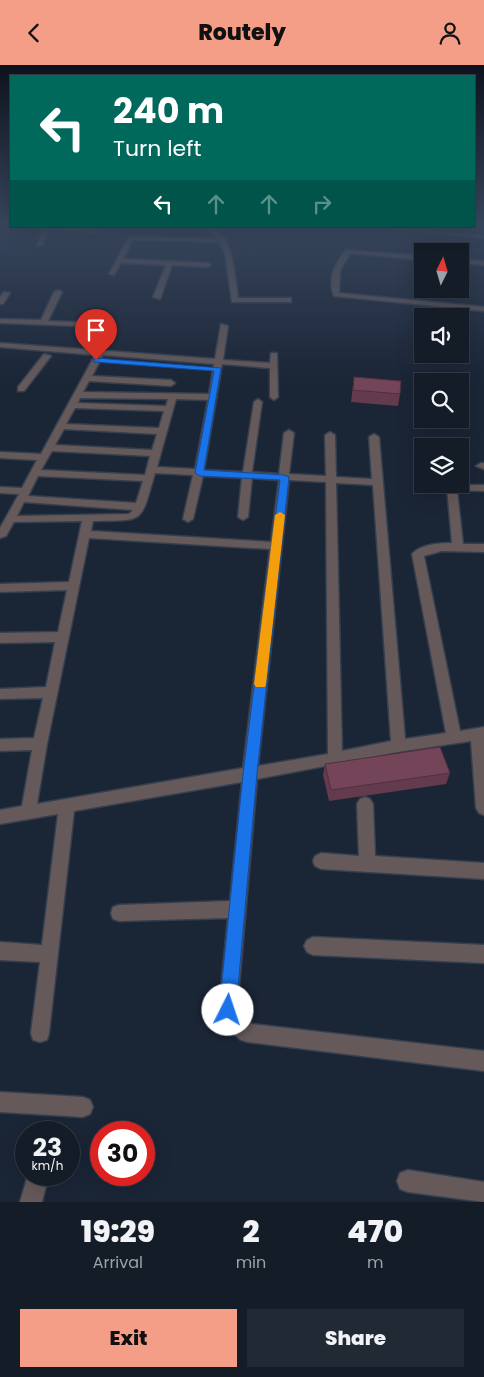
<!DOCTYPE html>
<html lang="en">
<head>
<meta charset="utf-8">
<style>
	:root { --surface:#141c28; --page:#212934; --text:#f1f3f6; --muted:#9da1a8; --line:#333a45; --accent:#f49e88 }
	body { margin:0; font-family:Poppins,sans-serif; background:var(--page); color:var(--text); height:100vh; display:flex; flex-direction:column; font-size:19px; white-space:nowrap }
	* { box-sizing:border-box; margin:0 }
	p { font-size:16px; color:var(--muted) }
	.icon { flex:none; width:28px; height:28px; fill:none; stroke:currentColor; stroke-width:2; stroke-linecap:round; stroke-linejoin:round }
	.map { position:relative; height:1137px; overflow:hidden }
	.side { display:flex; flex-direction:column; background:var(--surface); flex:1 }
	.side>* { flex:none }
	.banner { position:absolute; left:10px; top:10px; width:465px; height:152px; border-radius:0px; box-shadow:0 5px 20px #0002,0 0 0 1px var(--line); background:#00695c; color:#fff; overflow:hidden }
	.needle { width:32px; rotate:5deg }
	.fabs { position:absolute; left:414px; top:178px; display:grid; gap:10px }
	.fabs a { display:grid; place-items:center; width:55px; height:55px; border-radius:0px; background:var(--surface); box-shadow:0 5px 20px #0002,0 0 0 1px var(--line); font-size:25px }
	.speed { position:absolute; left:15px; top:1056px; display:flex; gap:10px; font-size:25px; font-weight:700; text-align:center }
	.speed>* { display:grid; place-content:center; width:65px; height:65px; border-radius:50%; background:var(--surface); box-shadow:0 5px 20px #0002,0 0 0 1px var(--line); line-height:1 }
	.speed small { font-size:12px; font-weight:400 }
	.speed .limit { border:8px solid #d22; background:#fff; color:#111 }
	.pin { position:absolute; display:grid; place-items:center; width:42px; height:42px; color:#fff; margin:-51px -21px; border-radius:50% 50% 50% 0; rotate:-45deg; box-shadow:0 0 5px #0007 }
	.pin .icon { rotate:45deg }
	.me { position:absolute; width:55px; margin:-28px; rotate:4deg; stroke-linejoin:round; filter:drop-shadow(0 0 4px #0008) }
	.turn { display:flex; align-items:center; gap:18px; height:105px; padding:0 20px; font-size:22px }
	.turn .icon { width:65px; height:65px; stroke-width:2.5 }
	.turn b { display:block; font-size:35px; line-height:42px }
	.lanes { display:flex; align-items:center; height:48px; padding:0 20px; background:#0003; justify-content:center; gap:25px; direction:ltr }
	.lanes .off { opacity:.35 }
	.eta { display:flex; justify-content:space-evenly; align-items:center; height:85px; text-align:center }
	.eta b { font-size:30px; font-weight:800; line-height:35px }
	.action { display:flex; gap:10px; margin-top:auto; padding:10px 20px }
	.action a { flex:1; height:58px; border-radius:0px; background:var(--accent); color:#111; font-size:20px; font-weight:800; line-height:58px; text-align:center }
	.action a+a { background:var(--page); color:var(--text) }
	header { display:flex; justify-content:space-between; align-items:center; height:65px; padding:0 20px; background:var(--accent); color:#111; font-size:22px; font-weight:800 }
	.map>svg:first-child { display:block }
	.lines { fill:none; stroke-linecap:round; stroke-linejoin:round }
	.lane-casing { stroke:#353f4f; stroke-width:2 }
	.street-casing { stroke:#353f4f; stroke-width:3 }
	.lane { fill:#655959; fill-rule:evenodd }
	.street { fill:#655959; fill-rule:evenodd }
	.wall { fill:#643b4d }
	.building { fill:#744559; stroke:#51303e }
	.route { fill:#1a73e8; stroke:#114b97 }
	.slow { fill:#f59e0b }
</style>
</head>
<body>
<header><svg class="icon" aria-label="back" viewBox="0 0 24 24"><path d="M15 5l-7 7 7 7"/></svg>Routely<svg class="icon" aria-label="person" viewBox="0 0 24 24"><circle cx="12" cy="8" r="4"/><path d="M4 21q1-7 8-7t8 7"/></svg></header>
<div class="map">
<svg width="484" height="1137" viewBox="0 0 484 1137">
	<rect width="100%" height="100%" fill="#1a2536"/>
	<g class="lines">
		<defs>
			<path id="lane" d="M 364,161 L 380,161 L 484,171 L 484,173 Z"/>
			<g id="street">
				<path d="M 44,161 L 95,164 L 98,166 L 95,168 L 49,164 L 42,180 L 37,181 Z"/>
				<path d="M 205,161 C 233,161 235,213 238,233 L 291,233 L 291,237 L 232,237 L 225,188 L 219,177 L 133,175 L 123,194 L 208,198 L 211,200 L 208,202 L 172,200 L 160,234 L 153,232 L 166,200 L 121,198 L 114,210 L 109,209 L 129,172 L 217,173 Z"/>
				<path d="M 346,185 L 422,191 L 422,195 L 350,188 L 340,206 L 339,228 L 484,242 L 484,246 L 334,231 C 327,214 335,198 346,185 Z"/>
				<path d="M 460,194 L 484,196 L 484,200 L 460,198 Z"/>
				<path d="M 58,225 L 62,227 L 48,256 L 101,258 L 104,258 L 104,262 L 0,258 L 0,254 L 41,255 L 54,227 Z"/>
				<path d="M 4,227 L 10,228 L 3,239 L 0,239 L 0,232 Z"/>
				<path d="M 221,259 L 228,261 L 223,295 L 270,298 L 271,288 L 277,288 L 278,332 L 274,335 L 270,332 L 270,303 L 222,299 L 204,405 L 243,407 L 254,337 L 258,334 L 262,337 L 252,407 L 279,409 L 284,368 L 289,365 L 294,368 L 289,409 L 326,411 L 325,370 L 330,367 L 335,370 L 336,412 L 372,414 L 369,372 L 374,369 L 379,372 L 405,674 L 446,668 L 412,489 C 421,479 440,478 452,478 L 447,422 L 448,420 L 484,420 L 484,426 L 457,425 L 463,479 L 484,479 L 484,487 L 442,486 L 424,491 L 460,666 L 484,662 L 484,750 L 479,748 L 476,743 L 471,676 L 398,687 L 257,714 L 237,944 L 241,949 L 252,959 L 484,986 L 484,1006 L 248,977 L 241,975 L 227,963 L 219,945 L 228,853 L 119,856 L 113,854 L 111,848 L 113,842 L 119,840 L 230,836 L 242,717 L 74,746 L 49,968 L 47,975 L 40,977 L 33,975 L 31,968 L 40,897 L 0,895 L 0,877 L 42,880 L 58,749 L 0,759 L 0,745 L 22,741 L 32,685 L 0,686 L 0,674 L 34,673 L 43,633 L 0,634 L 0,624 L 46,622 L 55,577 L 0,578 L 0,568 L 58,567 L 67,525 L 0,527 L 0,519 L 69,517 L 82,456 L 14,457 L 6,471 L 0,473 L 0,463 L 19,429 L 0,428 L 0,422 L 22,423 L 37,395 L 0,393 L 0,387 L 41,389 L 95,290 L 0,282 L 0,278 L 215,294 ZM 103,290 L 214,299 L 209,329 L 83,327 L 89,316 L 171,321 L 175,318 L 171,315 L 92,311 ZM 80,333 L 168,334 L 166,341 L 78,338 ZM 176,334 L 208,335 L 195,404 L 157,402 ZM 75,343 L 164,346 L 159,363 L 66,359 ZM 64,364 L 157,369 L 152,385 L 55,380 ZM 52,386 L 150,391 L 145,410 L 41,405 ZM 155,408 L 193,410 L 183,454 L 188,457 L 193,454 L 203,411 L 242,413 L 238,452 L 243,455 L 248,452 L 252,413 L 279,415 L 271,477 L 91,466 L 93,456 C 146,455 140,459 155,408 ZM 38,411 L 143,416 L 136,438 L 28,431 ZM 289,415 L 326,417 L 328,689 L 258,701 ZM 336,418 L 373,420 L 391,676 L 342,686 ZM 24,437 L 133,445 L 129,449 L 17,451 ZM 89,473 L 270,484 L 243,703 L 37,739 L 47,679 Z"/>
				<path d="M 44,289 L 51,291 L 24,326 L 18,326 L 18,322 Z"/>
				<path d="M 481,398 L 484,398 L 484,404 L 476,401 Z"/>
				<path d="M 365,732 L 370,734 L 373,739 L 375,791 L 484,798 L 484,814 L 321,804 L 315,801 L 313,796 L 315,791 L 321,788 L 359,791 L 357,739 L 360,734 Z"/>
				<path d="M 313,872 L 484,880 L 484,898 L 313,890 L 307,887 L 304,881 L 307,875 Z"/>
				<path d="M 0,1027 L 83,1032 L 90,1035 L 93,1042 L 90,1049 L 83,1052 L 0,1047 Z"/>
				<path d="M 408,1105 L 484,1117 L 484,1137 L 408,1127 L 400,1124 L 397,1116 L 400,1108 Z"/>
				<path d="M 35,1110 L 43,1113 L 46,1121 L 42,1137 L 20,1137 L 27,1113 Z"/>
			</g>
		</defs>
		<use href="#lane" class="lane-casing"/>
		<use href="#street" class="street-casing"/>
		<use href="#lane" class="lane"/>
		<use href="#street" class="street"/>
	</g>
	<g class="wall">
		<path d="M 354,312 L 400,329 L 398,341 L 351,337 Z"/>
		<path d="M 325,699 L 450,708 L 446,719 L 329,736 L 323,710 Z"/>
	</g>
	<g class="building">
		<path d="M 354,312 L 401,316 L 400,329 L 353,325 Z"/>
		<path d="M 440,682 L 450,708 L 331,725 L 325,699 Z"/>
	</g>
	<linearGradient id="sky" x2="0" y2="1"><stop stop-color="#0e141e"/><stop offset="0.5" stop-color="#38465d"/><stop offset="1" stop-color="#38465d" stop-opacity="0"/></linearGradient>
	<rect width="484" height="317" fill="url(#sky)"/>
	<path class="route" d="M 96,293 L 221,303 L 204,405 L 284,410 L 289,412 L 257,709 L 236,945 L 234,951 L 228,953 L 222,951 L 219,945 L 243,709 L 280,415 L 200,411 L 195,408 L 214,306 L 94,297 L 94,294 Z"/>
	<path class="slow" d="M 280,447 L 285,450 L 266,619 L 265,622 L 256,622 L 254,619 L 275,450 Z"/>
</svg>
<div class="fabs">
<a><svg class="needle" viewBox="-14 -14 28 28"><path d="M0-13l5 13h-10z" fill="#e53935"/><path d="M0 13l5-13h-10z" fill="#9da1a8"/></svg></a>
<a><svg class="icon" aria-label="sound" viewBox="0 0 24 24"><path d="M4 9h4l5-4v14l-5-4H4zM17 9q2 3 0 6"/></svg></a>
<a><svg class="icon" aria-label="search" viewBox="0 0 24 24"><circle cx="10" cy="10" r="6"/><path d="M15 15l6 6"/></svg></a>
<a><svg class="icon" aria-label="layers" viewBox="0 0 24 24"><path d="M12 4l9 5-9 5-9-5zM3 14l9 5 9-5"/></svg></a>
</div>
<div class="speed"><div>23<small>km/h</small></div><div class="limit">30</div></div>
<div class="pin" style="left:96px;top:295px;background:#d93025"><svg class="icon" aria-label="arrive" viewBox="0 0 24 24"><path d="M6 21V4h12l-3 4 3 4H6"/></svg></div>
<svg class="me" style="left:228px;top:945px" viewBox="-20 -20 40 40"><circle r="19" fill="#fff"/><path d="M0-13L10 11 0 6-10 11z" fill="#1a73e8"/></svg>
<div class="banner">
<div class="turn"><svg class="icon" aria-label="left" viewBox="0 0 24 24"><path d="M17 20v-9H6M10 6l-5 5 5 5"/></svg><div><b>240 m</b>Turn left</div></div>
<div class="lanes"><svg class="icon" aria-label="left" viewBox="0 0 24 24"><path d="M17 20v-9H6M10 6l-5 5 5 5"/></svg><svg class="icon off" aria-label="ahead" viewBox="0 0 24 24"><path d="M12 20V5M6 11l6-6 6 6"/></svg><svg class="icon off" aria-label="ahead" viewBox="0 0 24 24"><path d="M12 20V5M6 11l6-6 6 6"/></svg><svg class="icon off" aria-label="right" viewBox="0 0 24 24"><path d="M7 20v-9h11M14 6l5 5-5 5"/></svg></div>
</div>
</div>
<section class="side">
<div class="eta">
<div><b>19:29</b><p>Arrival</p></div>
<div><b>2</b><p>min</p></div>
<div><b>470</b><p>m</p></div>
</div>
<div class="action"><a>Exit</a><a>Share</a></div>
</section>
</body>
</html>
